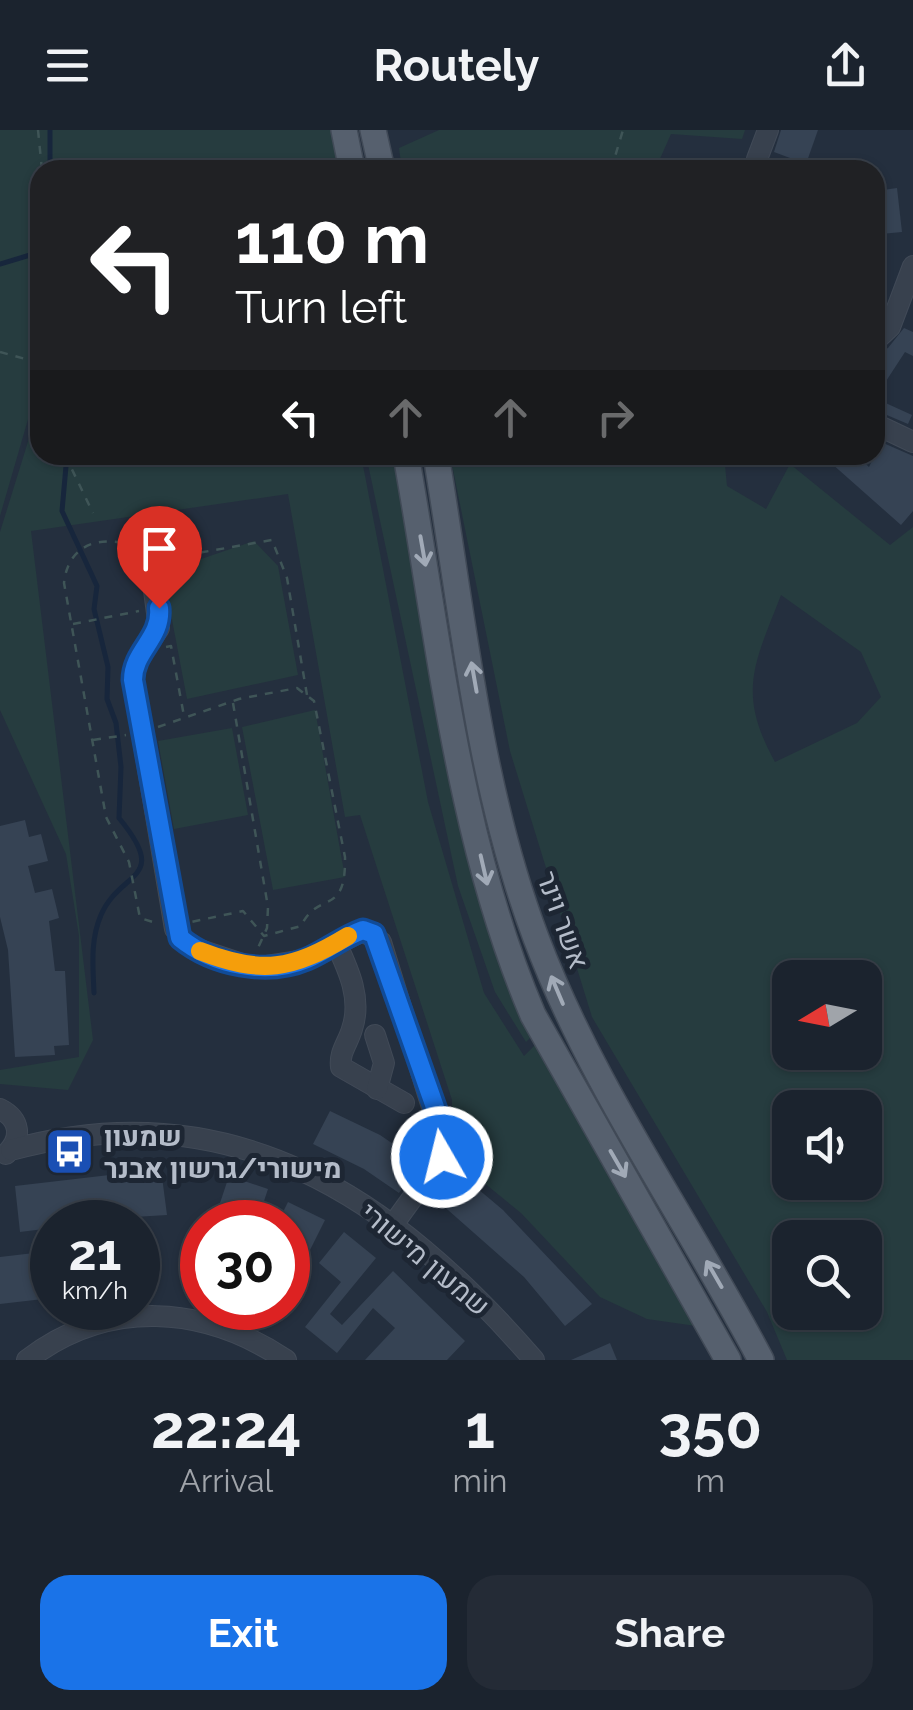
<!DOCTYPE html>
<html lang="en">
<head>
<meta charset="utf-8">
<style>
	:root { --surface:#1b232e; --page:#242b36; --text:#f1f3f6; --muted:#a0a4aa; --line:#39404a; --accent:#1a73e8 }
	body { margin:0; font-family:Raleway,Heebo,sans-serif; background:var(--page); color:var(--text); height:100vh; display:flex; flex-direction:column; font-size:38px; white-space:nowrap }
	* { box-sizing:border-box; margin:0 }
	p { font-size:32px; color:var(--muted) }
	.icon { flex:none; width:55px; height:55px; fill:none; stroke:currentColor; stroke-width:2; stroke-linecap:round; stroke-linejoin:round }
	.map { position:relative; height:1230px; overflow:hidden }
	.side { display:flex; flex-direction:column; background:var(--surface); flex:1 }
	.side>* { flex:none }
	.guide { position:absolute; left:30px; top:30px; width:855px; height:305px; border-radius:30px; box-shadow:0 2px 8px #0004,0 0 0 2px var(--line); background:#202124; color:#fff; overflow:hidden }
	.needle { width:65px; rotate:260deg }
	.controls { position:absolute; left:772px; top:830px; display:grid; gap:20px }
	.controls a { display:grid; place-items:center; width:110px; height:110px; border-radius:20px; background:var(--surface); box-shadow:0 2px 8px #0004,0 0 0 2px var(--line); font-size:50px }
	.speed { position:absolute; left:30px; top:1070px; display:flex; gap:20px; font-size:50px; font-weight:700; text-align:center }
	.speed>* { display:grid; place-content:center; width:130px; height:130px; border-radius:50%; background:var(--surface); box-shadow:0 2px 8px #0004,0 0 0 2px var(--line); line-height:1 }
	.speed small { font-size:25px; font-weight:400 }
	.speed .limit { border:15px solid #d22; background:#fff; color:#111 }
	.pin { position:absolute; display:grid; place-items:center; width:85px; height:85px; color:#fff; margin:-102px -42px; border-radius:50% 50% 50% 0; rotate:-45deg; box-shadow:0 0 10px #0007 }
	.pin .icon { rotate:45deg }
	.me { position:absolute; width:110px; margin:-55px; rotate:352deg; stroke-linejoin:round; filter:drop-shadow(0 0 8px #0008) }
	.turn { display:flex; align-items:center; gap:35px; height:210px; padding:0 40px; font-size:45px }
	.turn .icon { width:130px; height:130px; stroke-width:2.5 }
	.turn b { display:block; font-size:70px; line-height:85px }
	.lanes { display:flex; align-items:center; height:95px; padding:0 40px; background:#0003; justify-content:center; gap:50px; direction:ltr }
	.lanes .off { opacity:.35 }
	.eta { display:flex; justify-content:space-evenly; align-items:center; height:170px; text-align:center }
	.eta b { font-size:60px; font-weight:700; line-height:70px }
	.button { display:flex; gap:20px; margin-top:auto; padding:20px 40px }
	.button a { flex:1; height:115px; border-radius:30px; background:var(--accent); color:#fff; font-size:40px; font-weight:700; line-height:115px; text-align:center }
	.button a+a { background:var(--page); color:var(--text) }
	header { display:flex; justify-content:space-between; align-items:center; height:130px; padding:0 40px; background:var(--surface); font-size:45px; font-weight:700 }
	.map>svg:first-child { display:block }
	.green { fill:#263c3f; fill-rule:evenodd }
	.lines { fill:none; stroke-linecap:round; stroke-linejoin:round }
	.stream { stroke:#17263c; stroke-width:5 }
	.building { fill:#364354 }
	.minor-casing { stroke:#414a57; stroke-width:22 }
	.major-casing { stroke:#414a57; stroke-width:28 }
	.path { stroke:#3f5557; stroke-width:2.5; stroke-dasharray:8 8; stroke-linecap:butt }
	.minor { stroke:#38414e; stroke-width:20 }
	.major { stroke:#56606e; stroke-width:25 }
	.oneway { stroke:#a1aab7 }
	.route-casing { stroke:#114b97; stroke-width:25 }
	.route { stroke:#1a73e8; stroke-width:18 }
	.slow { stroke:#f59e0b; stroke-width:18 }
	.labels { text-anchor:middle; stroke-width:10; stroke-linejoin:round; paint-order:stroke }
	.street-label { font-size:28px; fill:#b4bcc9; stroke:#1d2633 }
	.poi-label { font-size:28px; font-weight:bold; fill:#b4bcc9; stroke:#1d2633; text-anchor:start }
</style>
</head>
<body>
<header><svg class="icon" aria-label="menu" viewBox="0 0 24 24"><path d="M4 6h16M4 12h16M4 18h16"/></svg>Routely<svg class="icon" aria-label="share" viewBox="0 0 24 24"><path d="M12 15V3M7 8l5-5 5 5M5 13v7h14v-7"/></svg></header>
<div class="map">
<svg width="913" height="1230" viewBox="0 0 913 1230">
	<rect width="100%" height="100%" fill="#242f3e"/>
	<g class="green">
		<path d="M 0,0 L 333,0 L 341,40 L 40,40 L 33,94 L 40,143 L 40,248 L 0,386 Z"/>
		<path d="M 439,0 L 745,0 L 742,9 L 671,4 L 655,40 L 402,40 L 399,18 Z"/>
		<path d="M 40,273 L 40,325 L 361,325 L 428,672 L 484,863 L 524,926 L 539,911 L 610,1049 L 647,1105 L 696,1196 L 647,1189 L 600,1167 L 521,1083 L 451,1026 L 452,970 L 360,685 L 345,687 L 288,364 L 31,401 L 93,910 L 68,960 L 0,954 L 0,940 L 79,927 L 79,806 L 66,724 L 0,580 L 0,402 Z"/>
		<path d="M 366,325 L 397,325 L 466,678 L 535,903 L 526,912 L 495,862 L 458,756 Z"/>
		<path d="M 450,325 L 724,325 L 727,356 L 766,379 L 790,334 L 890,415 L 913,397 L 913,1230 L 787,1230 L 767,1182 L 592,887 L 510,621 ZM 781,465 L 861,522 L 881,567 L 857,593 L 775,632 C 736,562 755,533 781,465 ZM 790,848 L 865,848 L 865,922 L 790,922 ZM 790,978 L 865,978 L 865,1052 L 790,1052 ZM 790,1108 L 865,1108 L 865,1182 L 790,1182 Z"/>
		<path d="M 254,411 L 278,436 L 298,545 L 187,569 L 163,442 Z"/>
		<path d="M 315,580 L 345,747 L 273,760 L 242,597 Z"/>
		<path d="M 232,598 L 248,685 L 174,699 L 158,611 Z"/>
	</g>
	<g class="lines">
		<g class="stream">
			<path d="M 50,0 L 50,40"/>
			<path d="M 0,134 L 40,122"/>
			<path d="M 67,325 L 62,381 L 97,456 L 94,479 L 108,537 L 107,569 L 116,593 L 121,637 L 119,688 C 171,751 120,740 101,785 C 90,810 93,837 94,863"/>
		</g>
	</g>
	<g class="building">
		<path d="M 781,0 L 818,0 L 806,34 L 774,22 Z"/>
		<path d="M 897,58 L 902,102 L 881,104 L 876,61 Z"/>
		<path d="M 904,198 L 913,202 L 913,226 L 905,222 L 875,268 L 875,224 L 888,218 Z"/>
		<path d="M 879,270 L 912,285 L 908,294 L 875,280 Z"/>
		<path d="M 881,312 L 913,326 L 913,381 L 901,395 L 822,325 L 856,325 L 869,337 Z"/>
		<path d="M 25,690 L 29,707 L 41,704 L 48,731 L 28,736 L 35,763 L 52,759 L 59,788 L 49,791 L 55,841 L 65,841 L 69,915 L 54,916 L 55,925 L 15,927 L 8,820 L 0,787 L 0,696 Z"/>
		<path d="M 330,981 L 380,1005 L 421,1033 L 399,1063 L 364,1039 L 313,1014 Z"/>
		<path d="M 453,1038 L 503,1080 L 592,1174 L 565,1196 L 524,1147 L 431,1065 Z"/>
		<path d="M 161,1039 L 167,1085 L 52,1092 L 52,1098 L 20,1102 L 15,1056 Z"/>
		<path d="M 229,1046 L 268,1059 L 257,1092 L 216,1085 Z"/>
		<path d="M 288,1072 L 325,1090 L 288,1164 L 288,1092 L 278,1092 Z"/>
		<path d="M 344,1102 L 376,1128 L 330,1184 L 342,1195 L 393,1141 L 465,1211 L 447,1230 L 365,1230 L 395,1198 L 373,1178 L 337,1223 L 305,1197 L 341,1152 L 319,1133 Z"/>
		<path d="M 51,1121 L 52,1168 L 0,1174 L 0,1127 Z"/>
		<path d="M 610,1213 L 617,1230 L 571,1230 Z"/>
	</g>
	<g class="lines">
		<defs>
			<g id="minor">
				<path d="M 757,29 L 768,0"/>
				<path d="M 875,211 L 890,197 L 913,136"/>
				<path d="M 875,294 L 913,312"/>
				<path d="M 150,431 L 159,498 L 138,529 L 133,550 L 175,799 L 191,817 L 254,838 L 304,830 L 363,801 L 381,812 L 443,1013 L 442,1027 L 392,1096"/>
				<path d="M 336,813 C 349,841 362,869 352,899 C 348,913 339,922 341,937 L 404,973"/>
				<path d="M 375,905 L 384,933 L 377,959"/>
				<path d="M 0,979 C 20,989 23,1008 6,1024"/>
				<path d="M 11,1020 C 232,959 393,1067 534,1230"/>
				<path d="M 27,1230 C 108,1168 204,1175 286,1230"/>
			</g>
			<g id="major">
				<path d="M 344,0 L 352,40"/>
				<path d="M 373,0 L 382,40"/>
				<path d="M 406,325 C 439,510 459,712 533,885 L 728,1230"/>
				<path d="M 436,325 C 463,485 478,655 536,808 C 592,957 687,1089 761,1230"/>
			</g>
		</defs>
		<use href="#minor" class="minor-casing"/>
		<use href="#major" class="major-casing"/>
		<g class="path">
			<path d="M 38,0 L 42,40"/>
			<path d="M 611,40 L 623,0"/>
			<path d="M 0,222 L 40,233"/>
			<path d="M 65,325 L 93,383"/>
			<path d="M 138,418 C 103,403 68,413 64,453 L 106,687 L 129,732 L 140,788 L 156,793"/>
			<path d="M 169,428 L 272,410 L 287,448 L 307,565"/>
			<path d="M 73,494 L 139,481"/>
			<path d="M 166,517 L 171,516 L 184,586"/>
			<path d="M 233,573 L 268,777 L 267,798 L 257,820"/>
			<path d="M 158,597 L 239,569 L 297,558 L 314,571 L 345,727 C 346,788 319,759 301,796 L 264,806 L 243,781 L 191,792"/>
			<path d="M 93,610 L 126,605"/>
		</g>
		<use href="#minor" class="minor"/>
		<use href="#major" class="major"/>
	</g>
	<defs><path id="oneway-shaft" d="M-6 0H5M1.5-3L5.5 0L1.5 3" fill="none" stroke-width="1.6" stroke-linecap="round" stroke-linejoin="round" transform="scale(2.5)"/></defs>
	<g class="oneway">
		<use href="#oneway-shaft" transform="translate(423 421) rotate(80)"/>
		<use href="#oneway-shaft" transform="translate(474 547) rotate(-100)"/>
		<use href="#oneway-shaft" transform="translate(484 740) rotate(77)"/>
		<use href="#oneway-shaft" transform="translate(557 860) rotate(-113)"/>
		<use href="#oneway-shaft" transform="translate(618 1034) rotate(60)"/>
		<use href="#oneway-shaft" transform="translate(714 1144) rotate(-120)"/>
	</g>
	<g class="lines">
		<defs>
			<path id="route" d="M 159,478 C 162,508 133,521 133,550 L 180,808 C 213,835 267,846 307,829 C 326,821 343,807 363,800 L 374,804 L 436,980 L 442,1027"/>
		</defs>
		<use href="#route" class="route-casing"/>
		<use href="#route" class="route"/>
		<path class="slow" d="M 200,821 C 262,845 292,840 348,806"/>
	</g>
	<defs>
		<symbol id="bus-square" viewBox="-11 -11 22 22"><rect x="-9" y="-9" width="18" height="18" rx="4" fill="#1a4fb4" stroke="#1d2633"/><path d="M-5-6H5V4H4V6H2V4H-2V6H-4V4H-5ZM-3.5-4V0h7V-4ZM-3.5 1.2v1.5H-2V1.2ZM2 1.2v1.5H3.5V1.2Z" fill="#fff"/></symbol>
	</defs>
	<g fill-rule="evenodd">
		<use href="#bus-square" x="42" y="994" width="55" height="55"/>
	</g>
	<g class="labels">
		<g class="street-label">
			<text transform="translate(563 790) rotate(70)" y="10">אשר וינר</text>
			<text transform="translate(425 1129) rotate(40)" y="10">שמעון מישורי</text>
		</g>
		<g class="poi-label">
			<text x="104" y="1016">שמעון<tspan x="104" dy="32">מישורי/גרשון אבנר</tspan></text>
		</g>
	</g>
</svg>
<div class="controls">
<a><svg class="needle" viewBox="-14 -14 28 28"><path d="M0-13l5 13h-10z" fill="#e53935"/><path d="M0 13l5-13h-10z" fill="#a0a4aa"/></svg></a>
<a><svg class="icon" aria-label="sound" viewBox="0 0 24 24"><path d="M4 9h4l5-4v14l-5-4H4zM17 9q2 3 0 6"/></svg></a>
<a><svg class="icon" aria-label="search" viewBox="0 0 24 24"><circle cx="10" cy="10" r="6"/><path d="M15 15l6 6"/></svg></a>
</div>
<div class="speed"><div>21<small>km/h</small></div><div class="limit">30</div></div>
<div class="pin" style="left:159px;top:478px;background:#d93025"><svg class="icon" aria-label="arrive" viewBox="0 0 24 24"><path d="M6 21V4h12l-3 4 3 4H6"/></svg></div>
<svg class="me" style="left:442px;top:1027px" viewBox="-20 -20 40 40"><circle r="17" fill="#1a73e8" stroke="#fff" stroke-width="3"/><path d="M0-11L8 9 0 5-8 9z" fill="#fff"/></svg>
<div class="guide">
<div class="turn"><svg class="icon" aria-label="left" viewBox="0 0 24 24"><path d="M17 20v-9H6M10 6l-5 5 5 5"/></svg><div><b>110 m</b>Turn left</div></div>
<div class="lanes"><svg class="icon" aria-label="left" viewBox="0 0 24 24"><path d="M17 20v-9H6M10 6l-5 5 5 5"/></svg><svg class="icon off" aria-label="ahead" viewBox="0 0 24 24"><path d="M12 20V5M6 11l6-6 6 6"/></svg><svg class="icon off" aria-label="ahead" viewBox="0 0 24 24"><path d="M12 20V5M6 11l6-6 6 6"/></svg><svg class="icon off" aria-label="right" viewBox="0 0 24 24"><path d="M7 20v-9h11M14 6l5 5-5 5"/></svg></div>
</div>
</div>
<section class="side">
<div class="eta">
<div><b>22:24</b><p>Arrival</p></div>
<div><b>1</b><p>min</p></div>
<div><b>350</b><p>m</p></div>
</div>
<div class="button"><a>Exit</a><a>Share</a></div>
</section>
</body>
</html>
